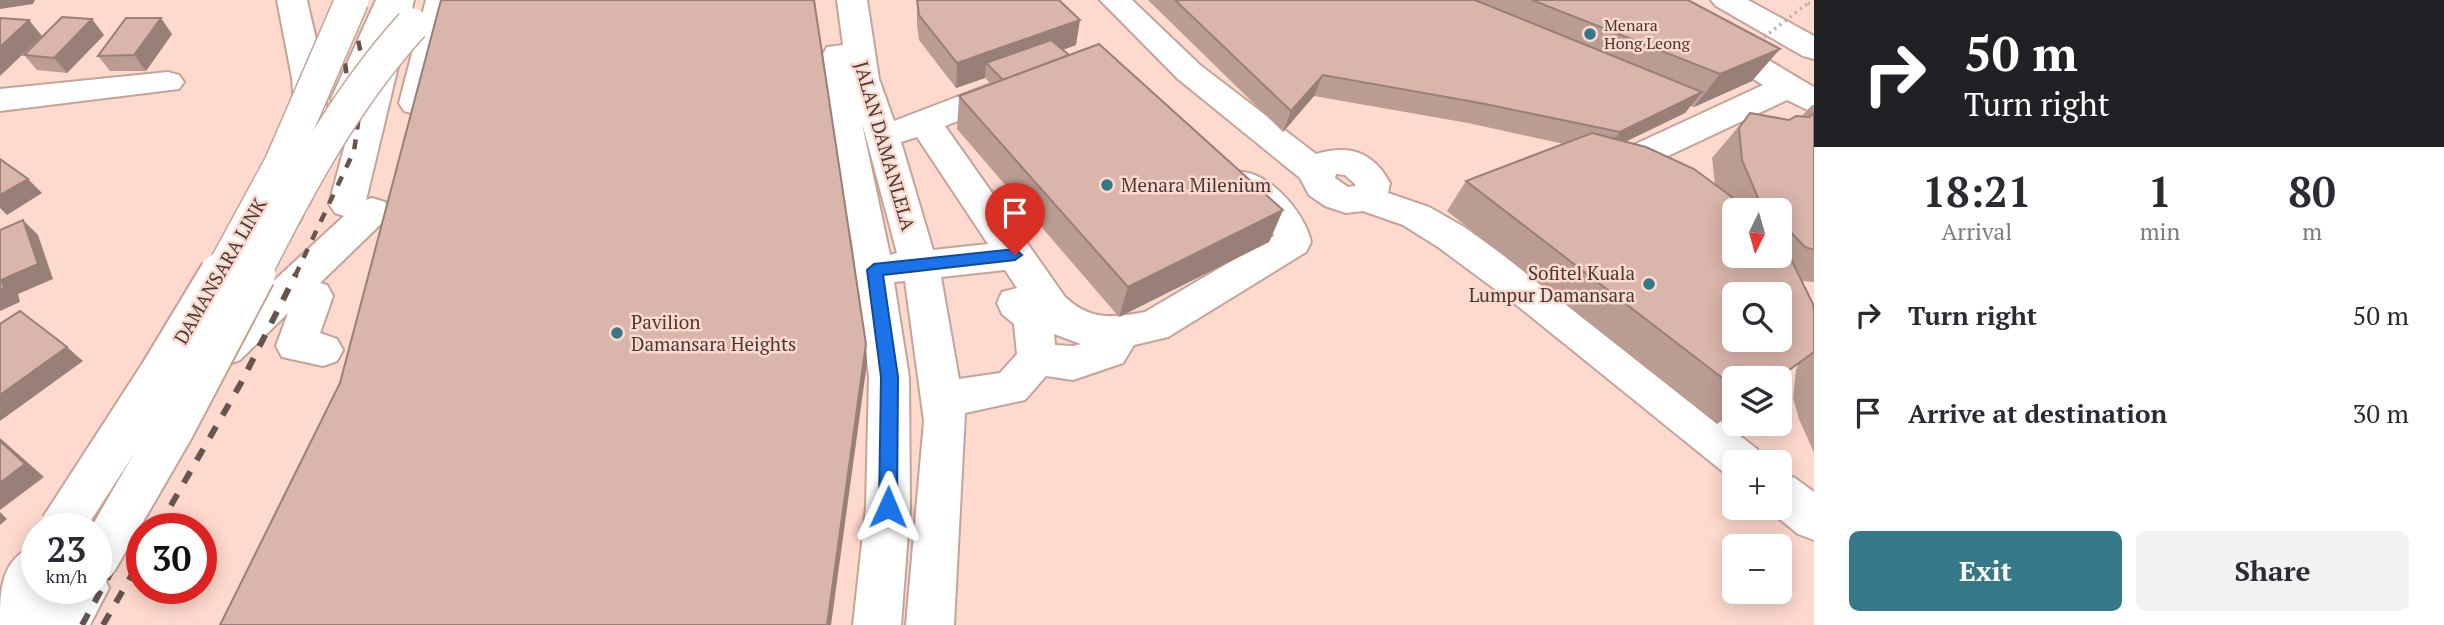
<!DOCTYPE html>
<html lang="en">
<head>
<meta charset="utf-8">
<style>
	:root { --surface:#fff; --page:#f2f2f3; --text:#2b2b33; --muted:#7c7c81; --accent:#357888 }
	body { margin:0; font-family:"PT Serif",serif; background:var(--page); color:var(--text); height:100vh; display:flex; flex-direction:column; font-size:26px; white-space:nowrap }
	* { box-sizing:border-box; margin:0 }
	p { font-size:23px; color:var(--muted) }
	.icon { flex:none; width:38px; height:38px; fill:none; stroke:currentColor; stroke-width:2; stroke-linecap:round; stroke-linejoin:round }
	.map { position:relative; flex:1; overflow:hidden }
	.panel { display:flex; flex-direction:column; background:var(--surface); width:630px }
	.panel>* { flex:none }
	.banner { background:#202124; color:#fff; overflow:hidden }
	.needle { width:46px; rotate:185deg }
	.controls { position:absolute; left:1722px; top:198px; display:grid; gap:14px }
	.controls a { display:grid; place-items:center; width:70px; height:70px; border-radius:10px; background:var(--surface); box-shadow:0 4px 18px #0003; font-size:35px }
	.speed { position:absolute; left:21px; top:513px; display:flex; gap:14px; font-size:35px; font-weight:700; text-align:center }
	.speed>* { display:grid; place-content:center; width:91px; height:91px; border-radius:50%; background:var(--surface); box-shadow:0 4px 18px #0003; line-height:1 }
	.speed small { font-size:18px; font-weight:400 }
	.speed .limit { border:10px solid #d22; background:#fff; color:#111 }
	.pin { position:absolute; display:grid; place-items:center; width:60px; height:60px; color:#fff; margin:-72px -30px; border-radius:50% 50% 50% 0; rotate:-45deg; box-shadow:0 0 7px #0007 }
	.pin .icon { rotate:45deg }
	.me { position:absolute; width:77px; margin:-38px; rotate:1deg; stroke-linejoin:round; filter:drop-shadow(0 0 5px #0008) }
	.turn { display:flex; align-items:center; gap:24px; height:147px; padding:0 35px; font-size:32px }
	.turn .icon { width:91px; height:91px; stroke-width:2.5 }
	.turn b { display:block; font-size:49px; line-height:60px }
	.eta { display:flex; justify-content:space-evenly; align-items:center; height:119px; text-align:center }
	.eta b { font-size:42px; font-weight:700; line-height:49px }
	.button { display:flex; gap:14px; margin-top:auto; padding:14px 35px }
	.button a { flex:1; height:80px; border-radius:10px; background:var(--accent); color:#fff; font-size:28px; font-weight:700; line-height:80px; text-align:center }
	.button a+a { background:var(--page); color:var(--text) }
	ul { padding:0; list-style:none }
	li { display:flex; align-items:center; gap:21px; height:98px; padding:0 35px }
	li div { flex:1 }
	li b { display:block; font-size:26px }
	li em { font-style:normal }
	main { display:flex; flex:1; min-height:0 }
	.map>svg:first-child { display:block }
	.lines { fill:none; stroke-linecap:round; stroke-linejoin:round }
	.minor-casing { stroke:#c6a398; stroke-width:4 }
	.major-casing { stroke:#c6a398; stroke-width:4 }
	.highway-casing { stroke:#c6a398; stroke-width:4 }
	.path { stroke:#c3a69d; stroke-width:3.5; stroke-dasharray:2 4.5; stroke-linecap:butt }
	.minor { fill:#fff; fill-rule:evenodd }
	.major { fill:#fff; fill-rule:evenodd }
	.highway { fill:#fff; fill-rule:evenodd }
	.rail-far1 { stroke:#66544e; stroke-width:4.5; stroke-dasharray:10 10; stroke-linecap:butt }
	.rail { stroke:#66544e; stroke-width:6; stroke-dasharray:13 13; stroke-linecap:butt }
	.minor-bridge-far1-casing { stroke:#c6a398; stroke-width:36; stroke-linecap:butt }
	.minor-bridge-casing { stroke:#c6a398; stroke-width:46; stroke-linecap:butt }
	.highway-bridge-far1-casing { stroke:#c6a398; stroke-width:36; stroke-linecap:butt }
	.highway-bridge-casing { stroke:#c6a398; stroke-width:46; stroke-linecap:butt }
	.path-bridge { stroke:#c3a69d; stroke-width:3.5; stroke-dasharray:2 4.5; stroke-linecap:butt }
	.minor-bridge-far1 { stroke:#fff; stroke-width:33 }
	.minor-bridge { stroke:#fff; stroke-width:42 }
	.highway-bridge-far1 { stroke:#fff; stroke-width:33 }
	.highway-bridge { stroke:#fff; stroke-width:42 }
	.wall { fill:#bb9c93; fill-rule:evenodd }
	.shaded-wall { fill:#987f78 }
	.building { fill:#d9b5ab; stroke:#987f78; stroke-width:2; fill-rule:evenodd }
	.route { fill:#1a73e8; stroke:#114b97; stroke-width:2 }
	.poi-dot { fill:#357888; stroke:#fed9ce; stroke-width:2.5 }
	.labels { text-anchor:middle; stroke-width:5; stroke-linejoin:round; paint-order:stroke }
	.far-poi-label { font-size:16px; fill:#463834; stroke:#fed9ce; text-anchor:start }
	.street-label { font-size:19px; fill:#463834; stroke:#fed9ce }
	.poi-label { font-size:19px; fill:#463834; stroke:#fed9ce; text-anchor:start }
</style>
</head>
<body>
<main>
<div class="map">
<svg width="1814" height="625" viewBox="0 0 1814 625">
	<rect width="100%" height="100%" fill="#fed9ce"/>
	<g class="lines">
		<defs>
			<g id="minor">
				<path d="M 384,0 L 414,0 L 366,200 L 372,198 L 385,202 L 390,211 L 385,220 L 320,283 L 327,285 L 333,296 L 320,333 L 337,339 L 343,350 L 337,361 L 323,366 L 282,357 L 276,346 L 288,313 L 240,360 L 226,365 L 212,360 L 206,349 L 212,338 L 344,216 L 335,213 L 329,204 Z"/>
				<path d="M 426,0 L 456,0 L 431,103 L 426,111 L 415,114 L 404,111 L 399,103 Z"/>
				<path d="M 837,0 L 867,0 L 879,79 L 894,121 L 988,85 L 999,82 L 1010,85 L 1015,93 L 1010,101 L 945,126 L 1065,297 C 1091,321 1112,318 1145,312 L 1274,236 C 1267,212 1237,203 1225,182 L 1230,173 C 1262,163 1305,211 1311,242 L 1306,252 L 1168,337 L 1134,345 L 1123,363 L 1073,380 L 1046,376 L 1025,400 L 965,413 L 954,625 L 906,625 L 924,421 L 905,281 L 894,282 L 909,377 L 910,507 L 901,625 L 853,625 L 866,507 L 869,377 L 852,242 L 830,139 L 823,54 L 827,47 L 843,45 ZM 862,124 L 866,137 L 897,253 L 890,255 ZM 917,137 L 988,244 L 933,250 L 901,142 ZM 1005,270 L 1017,288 L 1002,292 L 997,303 L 1002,314 L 1014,324 L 1017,354 L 1000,373 L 959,379 L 941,277 ZM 1054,334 L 1081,344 L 1073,346 L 1055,345 Z"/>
				<path d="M 1100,0 L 1132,0 L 1200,65 L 1316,154 C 1350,144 1373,152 1390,183 L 1388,193 L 1429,207 L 1464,227 L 1545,285 L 1757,449 L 1763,462 L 1734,462 L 1734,478 L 1727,475 L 1519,307 L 1438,247 L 1403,225 L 1363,211 L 1346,213 L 1325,206 L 1309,195 L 1300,178 L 1178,79 ZM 1336,174 L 1345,175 L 1355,184 L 1355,186 L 1348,187 L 1335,178 Z"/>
				<path d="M 1633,0 L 1669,0 L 1800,79 L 1814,87 L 1814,113 L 1787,100 L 1651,164 L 1639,168 L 1627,164 L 1622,156 L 1627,148 L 1763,85 L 1638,6 Z"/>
				<path d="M 168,72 L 179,75 L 184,82 L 179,89 L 0,111 L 0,89 Z"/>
				<path d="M 1780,472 L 1795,478 L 1814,492 L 1814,540 L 1798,534 L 1766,508 L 1780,508 Z"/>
			</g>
			<path id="major" d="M 1711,0 L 1748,0 L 1814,36 L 1814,59 L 1803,56 L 1716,6 Z"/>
			<g id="highway">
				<path d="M 277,0 L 307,0 C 312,26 335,103 323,124 L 311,127 L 299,124 L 295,116 L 292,78 Z"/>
				<path d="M 376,0 L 406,0 L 358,107 L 347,110 L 336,107 L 331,99 Z"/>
				<path d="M 37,544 L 37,588 L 96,588 L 96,570 L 102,572 L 109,588 L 90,625 L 0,625 C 0,589 0,559 37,544 Z"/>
			</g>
		</defs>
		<use href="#minor" class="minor-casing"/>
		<use href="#major" class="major-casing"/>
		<use href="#highway" class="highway-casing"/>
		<path class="path" d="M 1808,3 L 1814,6"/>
		<use href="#minor" class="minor"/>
		<use href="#major" class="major"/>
		<use href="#highway" class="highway"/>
		<g class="rail-far1">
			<path d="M 269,276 C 297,223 348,144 347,84 C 347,56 334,29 334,0"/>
			<path d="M 295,276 L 354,151 L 365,74 L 350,0"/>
		</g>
		<g class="rail">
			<path d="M 158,528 L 241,383 L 296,274"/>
			<path d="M 82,625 L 217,379 L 270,274"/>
			<path d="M 103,625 L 142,557"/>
		</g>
		<defs>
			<path id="minor-bridge-far1" d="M 253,276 C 298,186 344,100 412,25"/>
			<path id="minor-bridge" d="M 96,561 L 172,430 L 254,274"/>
			<path id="highway-bridge-far1" d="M 220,276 L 281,164 L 352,0"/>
			<path id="highway-bridge" d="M 61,528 L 160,375 L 221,274"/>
		</defs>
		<use href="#minor-bridge-far1" class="minor-bridge-far1-casing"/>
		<use href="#minor-bridge" class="minor-bridge-casing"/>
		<use href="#highway-bridge-far1" class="highway-bridge-far1-casing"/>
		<use href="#highway-bridge" class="highway-bridge-casing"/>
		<path class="path-bridge" d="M 1759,41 L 1808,3"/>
		<use href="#minor-bridge-far1" class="minor-bridge-far1"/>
		<use href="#minor-bridge" class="minor-bridge"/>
		<use href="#highway-bridge-far1" class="highway-bridge-far1"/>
		<use href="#highway-bridge" class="highway-bridge"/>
	</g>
	<g class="wall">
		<path d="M 917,0 L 1076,45 L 1062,50 L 1283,210 L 1269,242 L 1119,317 L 957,129 L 959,96 L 991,84 L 985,78 L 956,88 L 919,40 L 917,25 Z"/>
		<path d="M 1148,0 L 1688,0 L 1752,81 L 1694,107 L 1690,106 L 1685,113 L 1625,142 L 1715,185 L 1712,158 L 1750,113 L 1789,120 L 1802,116 L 1812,105 L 1814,105 L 1814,282 L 1802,281 L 1814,312 L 1814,453 L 1799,419 L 1793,398 L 1796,370 L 1798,365 L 1734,378 L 1734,412 L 1717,424 L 1447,211 L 1466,181 L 1564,144 L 1468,123 L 1314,96 L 1283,132 ZM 1734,210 L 1780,210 L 1780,256 Z"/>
		<path d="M 172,34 L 146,71 L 110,71 L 98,56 Z"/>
		<path d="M 104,35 L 67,73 L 37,70 L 24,55 Z"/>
	</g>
	<g class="shaded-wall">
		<path d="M 0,0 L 35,0 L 33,4 L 0,9 Z"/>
		<path d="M 161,18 L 172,34 L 146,71 L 134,55 Z"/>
		<path d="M 92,19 L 104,35 L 67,73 L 54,58 Z"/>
		<path d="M 29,20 L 42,36 L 0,76 L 0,47 Z"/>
		<path d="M 1080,20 L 1076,45 L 997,74 L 986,63 L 985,78 L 956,88 L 957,63 Z"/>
		<path d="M 1780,49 L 1752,81 L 1694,107 L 1720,74 Z"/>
		<path d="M 1323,75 L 1314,96 L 1283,132 L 1291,111 Z"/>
		<path d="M 1702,92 L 1685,113 L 1604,152 L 1620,132 Z"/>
		<path d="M 28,179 L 42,193 L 7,215 L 0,208 L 0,195 Z"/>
		<path d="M 1283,210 L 1269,242 L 1119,317 L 1128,287 Z"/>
		<path d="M 23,220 L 38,235 L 53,279 L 18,294 L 20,302 L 0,311 L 0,289 L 1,280 Z"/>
		<path d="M 866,344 L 867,363 L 831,625 L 827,625 Z"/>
		<path d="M 67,347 L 83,361 L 0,421 L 0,395 Z"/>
		<path d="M 1814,352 L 1780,378 L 1778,378 Z"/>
		<path d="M 0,438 L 44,477 L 0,510 Z"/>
		<path d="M 0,512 L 7,519 L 0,525 Z"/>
	</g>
	<g class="building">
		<path d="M 441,0 L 814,0 L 866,344 L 827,625 L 220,625 L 340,383 Z"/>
		<path d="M 917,0 L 1059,0 L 1080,20 L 957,63 L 919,15 Z"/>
		<path d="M 1175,0 L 1475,0 L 1702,92 L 1620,132 L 1480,103 L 1323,75 L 1291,111 Z"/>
		<path d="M 1532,0 L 1688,0 L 1780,49 L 1720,74 Z"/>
		<path d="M 62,17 L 92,19 L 54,58 L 24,55 Z"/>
		<path d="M 0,18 L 29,20 L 0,47 Z"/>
		<path d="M 126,18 L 161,18 L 134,55 L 98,56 Z"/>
		<path d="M 1051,40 L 1069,55 L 1003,80 L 986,63 Z"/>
		<path d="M 1099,44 L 1283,210 L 1128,287 L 959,96 Z"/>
		<path d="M 1750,113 L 1789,120 L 1796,116 L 1809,117 L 1814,113 L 1814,250 L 1805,247 L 1780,221 L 1780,210 L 1769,210 L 1758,198 L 1742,160 L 1739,128 Z"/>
		<path d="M 1592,133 L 1646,147 L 1694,169 L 1740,203 L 1747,210 L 1734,210 L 1734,256 L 1780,256 L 1780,241 L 1784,245 L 1813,304 L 1814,312 L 1814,352 L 1778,378 L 1734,378 L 1734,387 L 1466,181 ZM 1734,294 L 1780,294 L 1780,340 L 1734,340 Z"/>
		<path d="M 0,159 L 28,179 L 0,195 Z"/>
		<path d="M 23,220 L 38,264 L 1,280 L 4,288 L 0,289 L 0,230 Z"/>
		<path d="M 20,311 L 67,347 L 0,395 L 0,324 Z"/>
		<path d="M 0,441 L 25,464 L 0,483 Z"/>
	</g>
	<path class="route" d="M 1015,249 L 1022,255 L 1015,260 L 883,275 L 898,377 L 897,507 L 895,513 L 888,516 L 882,513 L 879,507 L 881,377 L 867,270 L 874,264 Z"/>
	<g class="poi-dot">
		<circle cx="1590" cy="34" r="7"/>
		<circle cx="1107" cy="185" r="7"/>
		<circle cx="1649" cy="284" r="7"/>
		<circle cx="617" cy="333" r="7"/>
	</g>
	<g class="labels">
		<g class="far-poi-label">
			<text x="1604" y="31">Menara<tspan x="1604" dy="18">Hong Leong</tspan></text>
		</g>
		<g class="street-label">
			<text transform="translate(885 146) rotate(74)" y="7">JALAN DAMANLELA</text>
			<text transform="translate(220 271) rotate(-60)" y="7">DAMANSARA LINK</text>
		</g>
		<g class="poi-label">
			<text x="1121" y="192">Menara Milenium</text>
			<text x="1635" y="280" text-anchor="end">Sofitel Kuala<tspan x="1635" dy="22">Lumpur Damansara</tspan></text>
			<text x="631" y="329">Pavilion<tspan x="631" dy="22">Damansara Heights</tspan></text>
		</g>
	</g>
</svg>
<div class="controls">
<a><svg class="needle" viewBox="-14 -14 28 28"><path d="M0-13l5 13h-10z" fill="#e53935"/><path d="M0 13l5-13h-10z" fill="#7c7c81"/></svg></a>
<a><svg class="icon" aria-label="search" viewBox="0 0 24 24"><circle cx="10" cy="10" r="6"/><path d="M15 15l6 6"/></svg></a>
<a><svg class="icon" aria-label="layers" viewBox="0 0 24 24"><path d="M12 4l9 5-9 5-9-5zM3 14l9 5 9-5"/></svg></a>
<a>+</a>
<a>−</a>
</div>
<div class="speed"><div>23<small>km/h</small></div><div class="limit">30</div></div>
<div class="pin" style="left:1015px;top:255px;background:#d93025"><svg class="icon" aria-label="arrive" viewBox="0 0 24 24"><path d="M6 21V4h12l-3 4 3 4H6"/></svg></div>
<svg class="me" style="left:888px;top:507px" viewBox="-20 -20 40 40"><path d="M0-17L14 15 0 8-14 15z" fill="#1a73e8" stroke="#fff" stroke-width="4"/></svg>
</div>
<section class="panel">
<div class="banner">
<div class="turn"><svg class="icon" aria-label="right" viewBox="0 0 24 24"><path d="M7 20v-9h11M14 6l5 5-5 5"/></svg><div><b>50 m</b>Turn right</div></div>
</div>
<div class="eta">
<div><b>18:21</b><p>Arrival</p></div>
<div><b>1</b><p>min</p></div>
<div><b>80</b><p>m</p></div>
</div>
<ul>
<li><svg class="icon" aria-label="right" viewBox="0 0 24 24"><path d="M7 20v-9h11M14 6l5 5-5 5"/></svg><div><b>Turn right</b></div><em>50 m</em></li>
<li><svg class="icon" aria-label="arrive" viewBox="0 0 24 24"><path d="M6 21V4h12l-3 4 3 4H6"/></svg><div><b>Arrive at destination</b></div><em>30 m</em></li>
</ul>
<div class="button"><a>Exit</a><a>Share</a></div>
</section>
</main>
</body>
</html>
